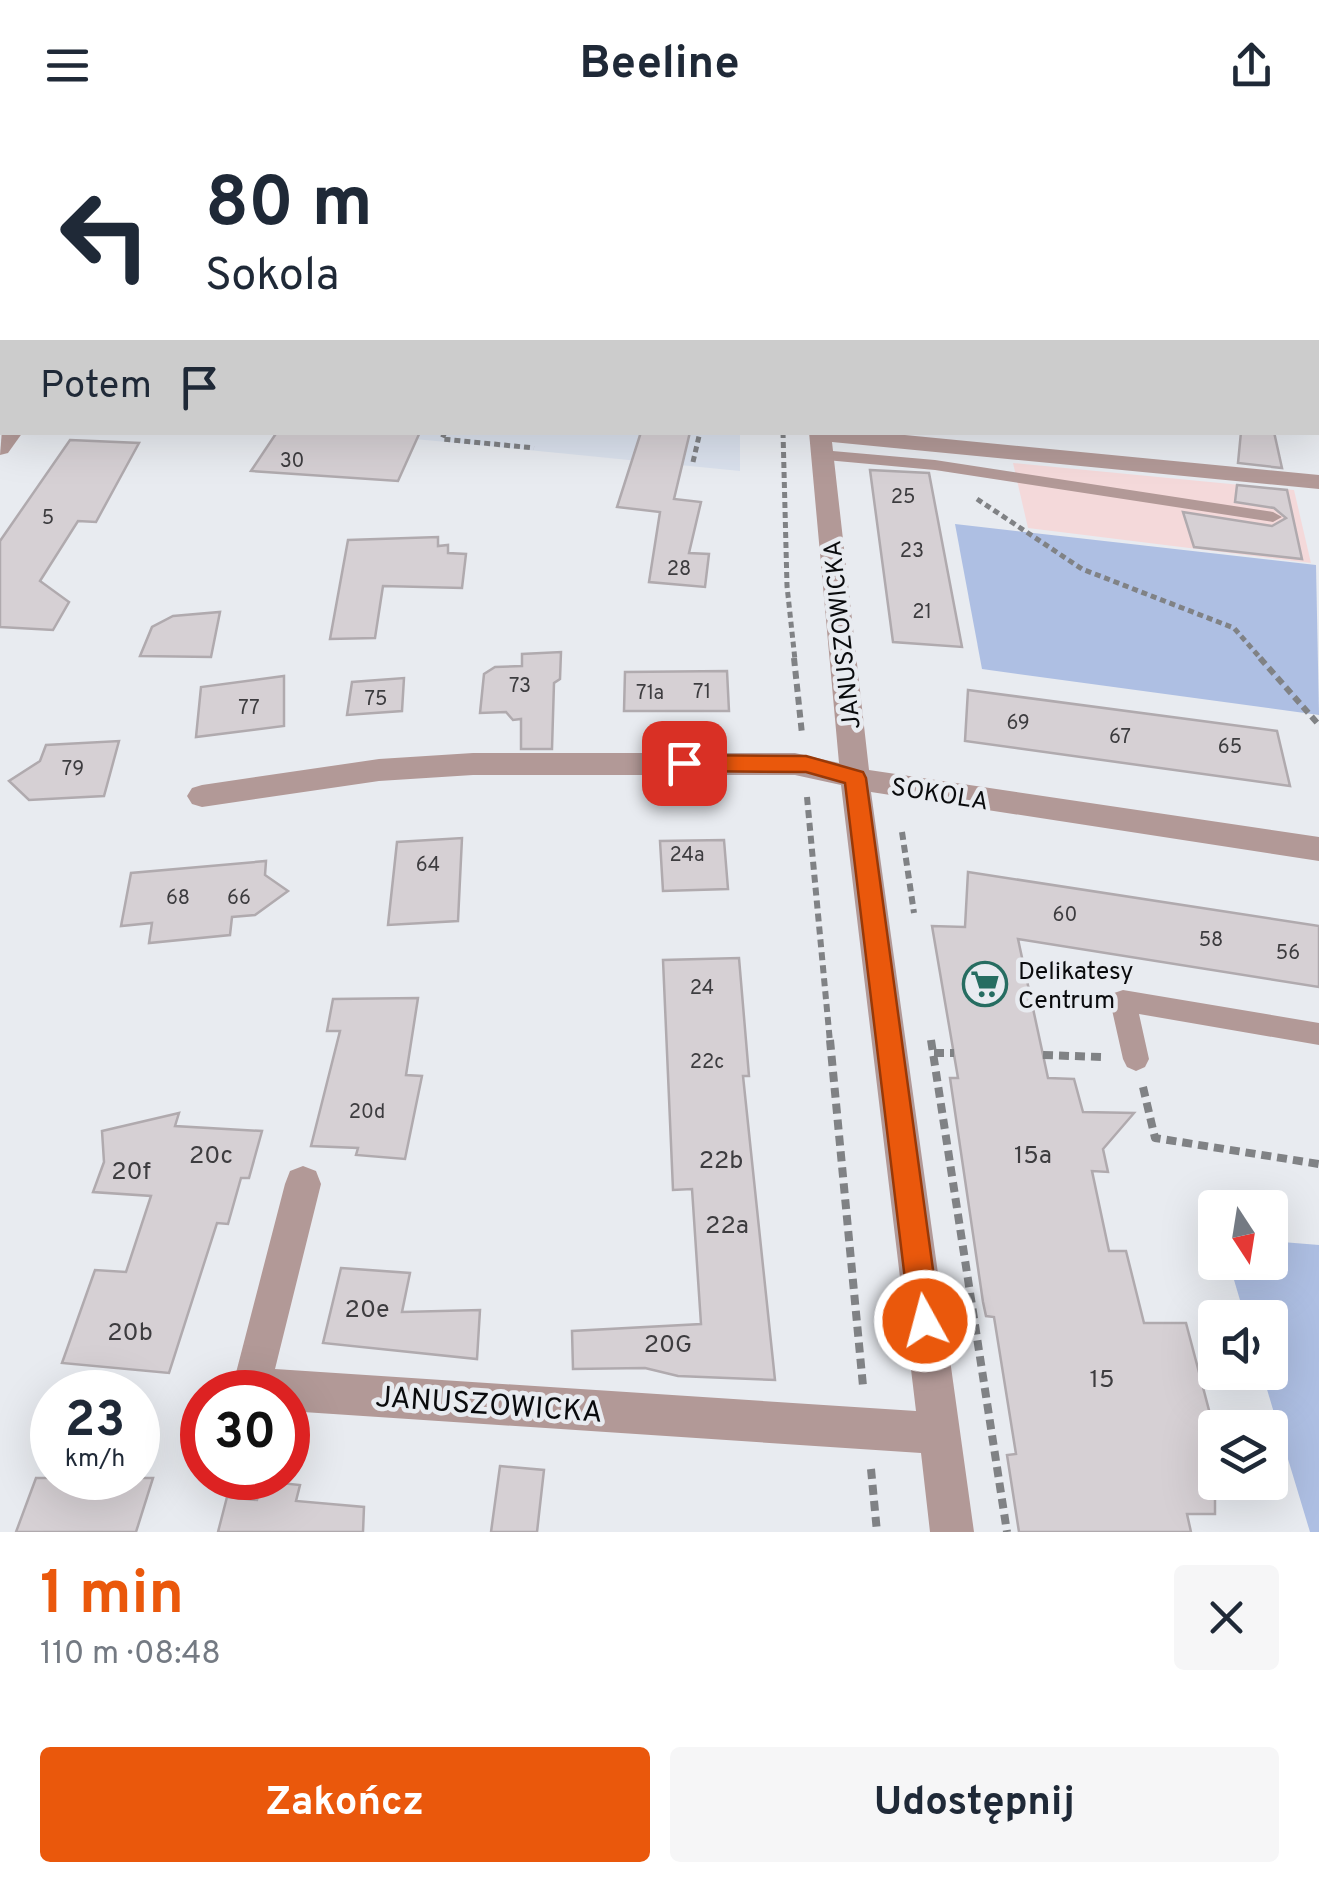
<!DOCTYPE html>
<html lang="pl">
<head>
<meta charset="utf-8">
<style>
	:root { --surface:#fff; --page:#f6f6f7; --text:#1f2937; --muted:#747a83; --accent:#ea580c }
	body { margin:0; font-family:Overpass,sans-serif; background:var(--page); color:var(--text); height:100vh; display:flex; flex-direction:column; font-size:38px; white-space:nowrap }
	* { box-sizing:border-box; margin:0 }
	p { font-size:32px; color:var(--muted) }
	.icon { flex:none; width:55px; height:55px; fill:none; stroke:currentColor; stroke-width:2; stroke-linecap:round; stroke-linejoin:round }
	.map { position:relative; height:1402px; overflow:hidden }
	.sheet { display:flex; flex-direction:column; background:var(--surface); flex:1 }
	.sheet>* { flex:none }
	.top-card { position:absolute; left:0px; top:0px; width:1320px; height:305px; box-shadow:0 10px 40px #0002; background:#fff; color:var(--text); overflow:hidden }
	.needle { width:65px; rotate:168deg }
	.controls { position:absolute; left:1198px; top:1060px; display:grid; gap:20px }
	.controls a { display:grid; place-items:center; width:90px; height:90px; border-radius:10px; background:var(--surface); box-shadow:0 10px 40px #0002; font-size:50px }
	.speed { position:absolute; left:30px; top:1240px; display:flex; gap:20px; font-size:50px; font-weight:700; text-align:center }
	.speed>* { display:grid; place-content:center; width:130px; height:130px; border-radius:50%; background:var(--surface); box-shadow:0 10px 40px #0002; line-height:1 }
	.speed small { font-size:25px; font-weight:400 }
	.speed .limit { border:15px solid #d22; background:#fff; color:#111 }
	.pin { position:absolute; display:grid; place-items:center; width:85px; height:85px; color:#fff; margin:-42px; border-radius:20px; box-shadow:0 5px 15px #0006 }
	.me { position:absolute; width:110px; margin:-55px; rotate:353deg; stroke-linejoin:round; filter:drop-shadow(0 0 8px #0008) }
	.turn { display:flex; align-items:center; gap:35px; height:210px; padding:0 40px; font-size:45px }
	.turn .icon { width:130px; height:130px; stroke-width:2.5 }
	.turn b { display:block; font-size:70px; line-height:85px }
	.then { display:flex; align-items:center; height:95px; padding:0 40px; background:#0003; gap:20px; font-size:38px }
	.round { display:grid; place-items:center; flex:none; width:105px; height:105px; border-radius:10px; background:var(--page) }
	.headline { display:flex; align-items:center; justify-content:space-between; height:170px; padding:0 40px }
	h1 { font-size:60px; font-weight:700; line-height:75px; color:var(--accent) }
	.primary-button { display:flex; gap:20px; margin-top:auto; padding:20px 40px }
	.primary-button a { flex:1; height:115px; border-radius:10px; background:var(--accent); color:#fff; font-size:40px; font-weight:700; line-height:115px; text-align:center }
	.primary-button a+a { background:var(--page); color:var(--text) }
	header { display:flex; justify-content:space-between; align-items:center; height:130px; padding:0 40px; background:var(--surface); font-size:45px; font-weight:700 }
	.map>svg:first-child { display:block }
	.built { fill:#dae1ed }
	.industrial { fill:#f4d9da }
	.green { fill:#aebfe3 }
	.building { fill:#d6d0d4; stroke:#b0aaae; stroke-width:2.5 }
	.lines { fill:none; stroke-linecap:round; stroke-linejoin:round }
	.path-far3 { stroke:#808285; stroke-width:4; stroke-dasharray:5 2.5; stroke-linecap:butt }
	.path-far2 { stroke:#808285; stroke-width:5; stroke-dasharray:6 4; stroke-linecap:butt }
	.path-far1 { stroke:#808285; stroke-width:6; stroke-dasharray:8 5; stroke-linecap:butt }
	.path { stroke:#808285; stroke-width:8; stroke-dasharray:10 6; stroke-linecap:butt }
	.lane { fill:#b29997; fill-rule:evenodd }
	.street { fill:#b29997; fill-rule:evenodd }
	.route { fill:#ea580c; stroke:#983908; stroke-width:2.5 }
	.labels { text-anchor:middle; stroke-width:9; stroke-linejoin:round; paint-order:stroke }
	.number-label { font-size:20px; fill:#3d3c3f }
	.street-label { font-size:25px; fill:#0a0b0d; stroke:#e8ebf0 }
	.poi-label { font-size:25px; fill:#0a0b0d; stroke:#e8ebf0; text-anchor:start }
	.near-number-label { font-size:25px; fill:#3d3c3f }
	.near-street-label { font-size:30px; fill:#0a0b0d; stroke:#e8ebf0 }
</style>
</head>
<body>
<header><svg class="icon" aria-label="menu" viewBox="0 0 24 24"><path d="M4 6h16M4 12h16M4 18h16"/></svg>Beeline<svg class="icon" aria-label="share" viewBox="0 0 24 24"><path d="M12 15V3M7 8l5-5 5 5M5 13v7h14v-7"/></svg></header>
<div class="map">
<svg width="1319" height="1402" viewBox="0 0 1319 1402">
	<rect width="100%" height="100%" fill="#e8ebf0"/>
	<path class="built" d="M 345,303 L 740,303 L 740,341 L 436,311 Z"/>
	<path class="industrial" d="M 1013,333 L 1294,360 L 1311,433 L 1028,398 Z"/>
	<g class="green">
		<path d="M 955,394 L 1316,435 L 1319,585 L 982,539 Z"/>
		<path d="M 1270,1111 L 1319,1115 L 1319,1402 L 1310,1402 L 1262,1243 L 1270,1242 L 1270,1188 L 1245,1187 L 1229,1133 L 1270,1132 Z"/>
	</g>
	<g class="building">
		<path d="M 277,302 L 420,302 L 398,351 L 251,341 Z"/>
		<path d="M 641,302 L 690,302 L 674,369 L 701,372 L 689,423 L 709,424 L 705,457 L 649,452 L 660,382 L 617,377 Z"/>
		<path d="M 1241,302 L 1274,302 L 1282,338 L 1238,333 Z"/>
		<path d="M 70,310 L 139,313 L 96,392 L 78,391 L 40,451 L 69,472 L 53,500 L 0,497 L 0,411 Z"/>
		<path d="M 870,340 L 929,343 L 962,517 L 893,512 Z"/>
		<path d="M 1237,355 L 1287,360 L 1302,429 L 1194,417 L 1183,382 L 1272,396 L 1286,388 L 1274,378 L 1235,372 Z"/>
		<path d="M 438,407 L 438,416 L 448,415 L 448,423 L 466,424 L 462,458 L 383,456 L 375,508 L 330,509 L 348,410 Z"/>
		<path d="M 220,482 L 211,527 L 140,526 L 152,497 L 173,486 Z"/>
		<path d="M 561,522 L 560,549 L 554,553 L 552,619 L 521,619 L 521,589 L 513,590 L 506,582 L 480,583 L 484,544 L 495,537 L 522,536 L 522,524 Z"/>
		<path d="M 727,541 L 729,581 L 624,581 L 625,542 Z"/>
		<path d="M 284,546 L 284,596 L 196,607 L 201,557 Z"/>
		<path d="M 404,548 L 402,581 L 347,585 L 352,552 Z"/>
		<path d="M 968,560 L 1277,601 L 1290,656 L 965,611 Z"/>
		<path d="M 119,611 L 104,666 L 29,670 L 9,651 L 40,631 L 46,615 Z"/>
		<path d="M 462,708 L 458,791 L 388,795 L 397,712 Z"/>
		<path d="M 724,710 L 728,759 L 663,761 L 660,711 Z"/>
		<path d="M 266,731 L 265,745 L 288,761 L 255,785 L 232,787 L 230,805 L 149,813 L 152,793 L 121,796 L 131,743 Z"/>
		<path d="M 968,742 L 1319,796 L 1319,857 L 1018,809 L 1048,948 L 1074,949 L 1083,982 L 1134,983 L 1103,1019 L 1108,1042 L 1092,1041 L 1109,1121 L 1126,1121 L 1144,1193 L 1186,1193 L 1215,1303 L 1215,1384 L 1187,1384 L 1191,1402 L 1019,1402 L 1007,1325 L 1016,1324 L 994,1187 L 986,1186 L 983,1172 L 950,948 L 958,948 L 932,796 L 965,797 Z"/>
		<path d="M 739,828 L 749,946 L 743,946 L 775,1250 L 678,1246 L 645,1238 L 573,1239 L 572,1201 L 701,1194 L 692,1059 L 673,1060 L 663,830 Z"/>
		<path d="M 418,868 L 406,945 L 422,946 L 405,1029 L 356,1025 L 358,1018 L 311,1016 L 340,901 L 327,901 L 333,869 Z"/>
		<path d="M 179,983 L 175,996 L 262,1001 L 249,1048 L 241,1048 L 228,1094 L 217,1093 L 169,1243 L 62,1233 L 95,1140 L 126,1142 L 151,1066 L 93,1062 L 104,1032 L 102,1001 Z"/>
		<path d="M 341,1138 L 410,1143 L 402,1182 L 480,1180 L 477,1229 L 323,1213 Z"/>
		<path d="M 500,1336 L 544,1340 L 537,1402 L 491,1402 Z"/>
		<path d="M 36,1348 L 153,1348 L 136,1402 L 16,1402 Z"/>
		<path d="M 262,1351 L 300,1355 L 296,1371 L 364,1377 L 363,1402 L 218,1402 L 227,1367 L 257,1370 Z"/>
	</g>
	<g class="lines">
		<path class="path-far3" d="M 1256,0 L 1279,2"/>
		<g class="path-far2">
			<path d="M 445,302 L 442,309 L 534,318"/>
			<path d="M 783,302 L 787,456 L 795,530"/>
			<path d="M 693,332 L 700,302"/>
			<path d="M 977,369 L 1082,439 L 1234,498 L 1262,530"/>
		</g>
		<g class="path-far1">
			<path d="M 794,528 L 802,604"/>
			<path d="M 1260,528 L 1319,595"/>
			<path d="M 807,667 L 830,912"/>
			<path d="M 902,702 L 914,783"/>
		</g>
		<g class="path">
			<path d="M 830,910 L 863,1256"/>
			<path d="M 931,910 L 1007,1402"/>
			<path d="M 934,923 L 954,923"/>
			<path d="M 1043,925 L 1102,927"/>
			<path d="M 1143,957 L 1155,1008 L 1319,1034"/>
			<path d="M 871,1339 L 877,1402"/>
		</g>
		<g class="lane">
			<path d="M 1318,2 L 1319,3 L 1319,14 L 1318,13 Z"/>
			<path d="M 821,320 L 935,330 L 1273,382 L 1282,387 L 1273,392 L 935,340 L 815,329 L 813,325 Z"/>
			<path d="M 1123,860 L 1319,893 L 1319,915 L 1139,884 L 1149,929 L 1145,937 L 1136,941 L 1127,937 L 1123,929 L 1110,871 L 1114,863 Z"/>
		</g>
		<g class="street">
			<rect x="800" y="0" width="16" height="2"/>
			<rect x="0" y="87" width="2" height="10"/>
			<path d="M 2,300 L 23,302 L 8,323 L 0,325 Z"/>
			<path d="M 809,302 L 874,302 L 1319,345 L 1319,359 L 832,312 L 869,640 L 1319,707 L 1319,731 L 871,662 L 974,1402 L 930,1402 L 921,1323 L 288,1281 L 288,1262 L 231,1262 L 285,1054 L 290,1041 L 303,1036 L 316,1041 L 321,1054 L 275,1239 L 916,1281 L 841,655 L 795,645 L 473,645 L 379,651 L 202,677 L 192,674 L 187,666 L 192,658 L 202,655 L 379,629 L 473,623 L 795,623 L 839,633 Z"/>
		</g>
	</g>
	<path class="route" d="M 684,625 L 806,626 L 863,642 L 866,648 L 940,1191 L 936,1202 L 925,1206 L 914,1202 L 910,1191 L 845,653 L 806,642 L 684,641 L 673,633 Z"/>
	<defs>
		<symbol id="supermarket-ring" viewBox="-11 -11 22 22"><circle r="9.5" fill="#e8ebf0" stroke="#266d61" stroke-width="1.5"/><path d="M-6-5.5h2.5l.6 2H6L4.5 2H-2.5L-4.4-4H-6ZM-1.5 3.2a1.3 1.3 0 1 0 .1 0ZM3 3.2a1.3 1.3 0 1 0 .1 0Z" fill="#266d61"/></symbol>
	</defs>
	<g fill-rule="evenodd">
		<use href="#supermarket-ring" x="960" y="829" width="50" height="50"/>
	</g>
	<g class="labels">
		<g class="number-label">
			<text x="292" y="337">30</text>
			<text x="903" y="373">25</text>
			<text x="48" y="394">5</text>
			<text x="912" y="427">23</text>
			<text x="679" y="445">28</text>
			<text x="922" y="488">21</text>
			<text x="520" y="562">73</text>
			<text x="702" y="568">71</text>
			<text x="650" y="569">71a</text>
			<text x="376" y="575">75</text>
			<text x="249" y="584">77</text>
			<text x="1018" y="599">69</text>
			<text x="1120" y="613">67</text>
			<text x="1230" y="623">65</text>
			<text x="73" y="645">79</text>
			<text x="687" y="731">24a</text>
			<text x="428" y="741">64</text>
			<text x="178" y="774">68</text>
			<text x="239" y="774">66</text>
			<text x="1065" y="791">60</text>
			<text x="1211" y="816">58</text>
			<text x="1288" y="829">56</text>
			<text x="702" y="864">24</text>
			<text x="707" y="938">22c</text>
			<text x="367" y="988">20d</text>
		</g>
		<g class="street-label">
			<text transform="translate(841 505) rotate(-96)" y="9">JANUSZOWICKA</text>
			<text transform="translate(940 663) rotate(9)" y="9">SOKOLA</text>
		</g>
		<g class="poi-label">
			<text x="1018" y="849">Delikatesy<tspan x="1018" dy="29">Centrum</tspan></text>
		</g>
		<g class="near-number-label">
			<text x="211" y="1033">20c</text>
			<text x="1033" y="1033">15a</text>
			<text x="721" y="1038">22b</text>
			<text x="131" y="1049">20f</text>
			<text x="727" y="1103">22a</text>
			<text x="367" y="1187">20e</text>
			<text x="130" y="1210">20b</text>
			<text x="668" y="1222">20G</text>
			<text x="1102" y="1257">15</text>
		</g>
		<g class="near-street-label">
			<text transform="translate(489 1274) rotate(4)" y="10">JANUSZOWICKA</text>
		</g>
	</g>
</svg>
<div class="controls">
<a><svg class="needle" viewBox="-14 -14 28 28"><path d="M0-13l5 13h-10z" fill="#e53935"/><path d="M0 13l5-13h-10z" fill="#747a83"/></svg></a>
<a><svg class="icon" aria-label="sound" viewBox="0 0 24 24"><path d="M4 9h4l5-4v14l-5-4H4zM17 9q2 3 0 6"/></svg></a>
<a><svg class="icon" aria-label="layers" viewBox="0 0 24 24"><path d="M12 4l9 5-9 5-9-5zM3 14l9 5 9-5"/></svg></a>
</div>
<div class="speed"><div>23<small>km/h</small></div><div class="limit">30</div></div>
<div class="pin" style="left:684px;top:633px;background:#d93025"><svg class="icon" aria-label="arrive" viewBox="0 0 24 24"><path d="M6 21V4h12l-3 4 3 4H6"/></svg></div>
<svg class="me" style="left:925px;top:1191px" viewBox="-20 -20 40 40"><circle r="17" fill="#ea580c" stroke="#fff" stroke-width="3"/><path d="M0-11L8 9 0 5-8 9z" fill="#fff"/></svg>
<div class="top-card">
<div class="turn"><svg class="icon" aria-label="left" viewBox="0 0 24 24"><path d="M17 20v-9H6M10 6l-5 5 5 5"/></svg><div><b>80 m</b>Sokola</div></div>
<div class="then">Potem<svg class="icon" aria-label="arrive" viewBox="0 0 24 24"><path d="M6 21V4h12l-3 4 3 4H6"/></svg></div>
</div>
</div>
<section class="sheet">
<div class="headline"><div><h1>1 min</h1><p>110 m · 08:48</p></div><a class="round"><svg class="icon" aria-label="close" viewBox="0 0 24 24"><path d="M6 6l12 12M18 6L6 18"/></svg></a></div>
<div class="primary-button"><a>Zakończ</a><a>Udostępnij</a></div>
</section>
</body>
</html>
